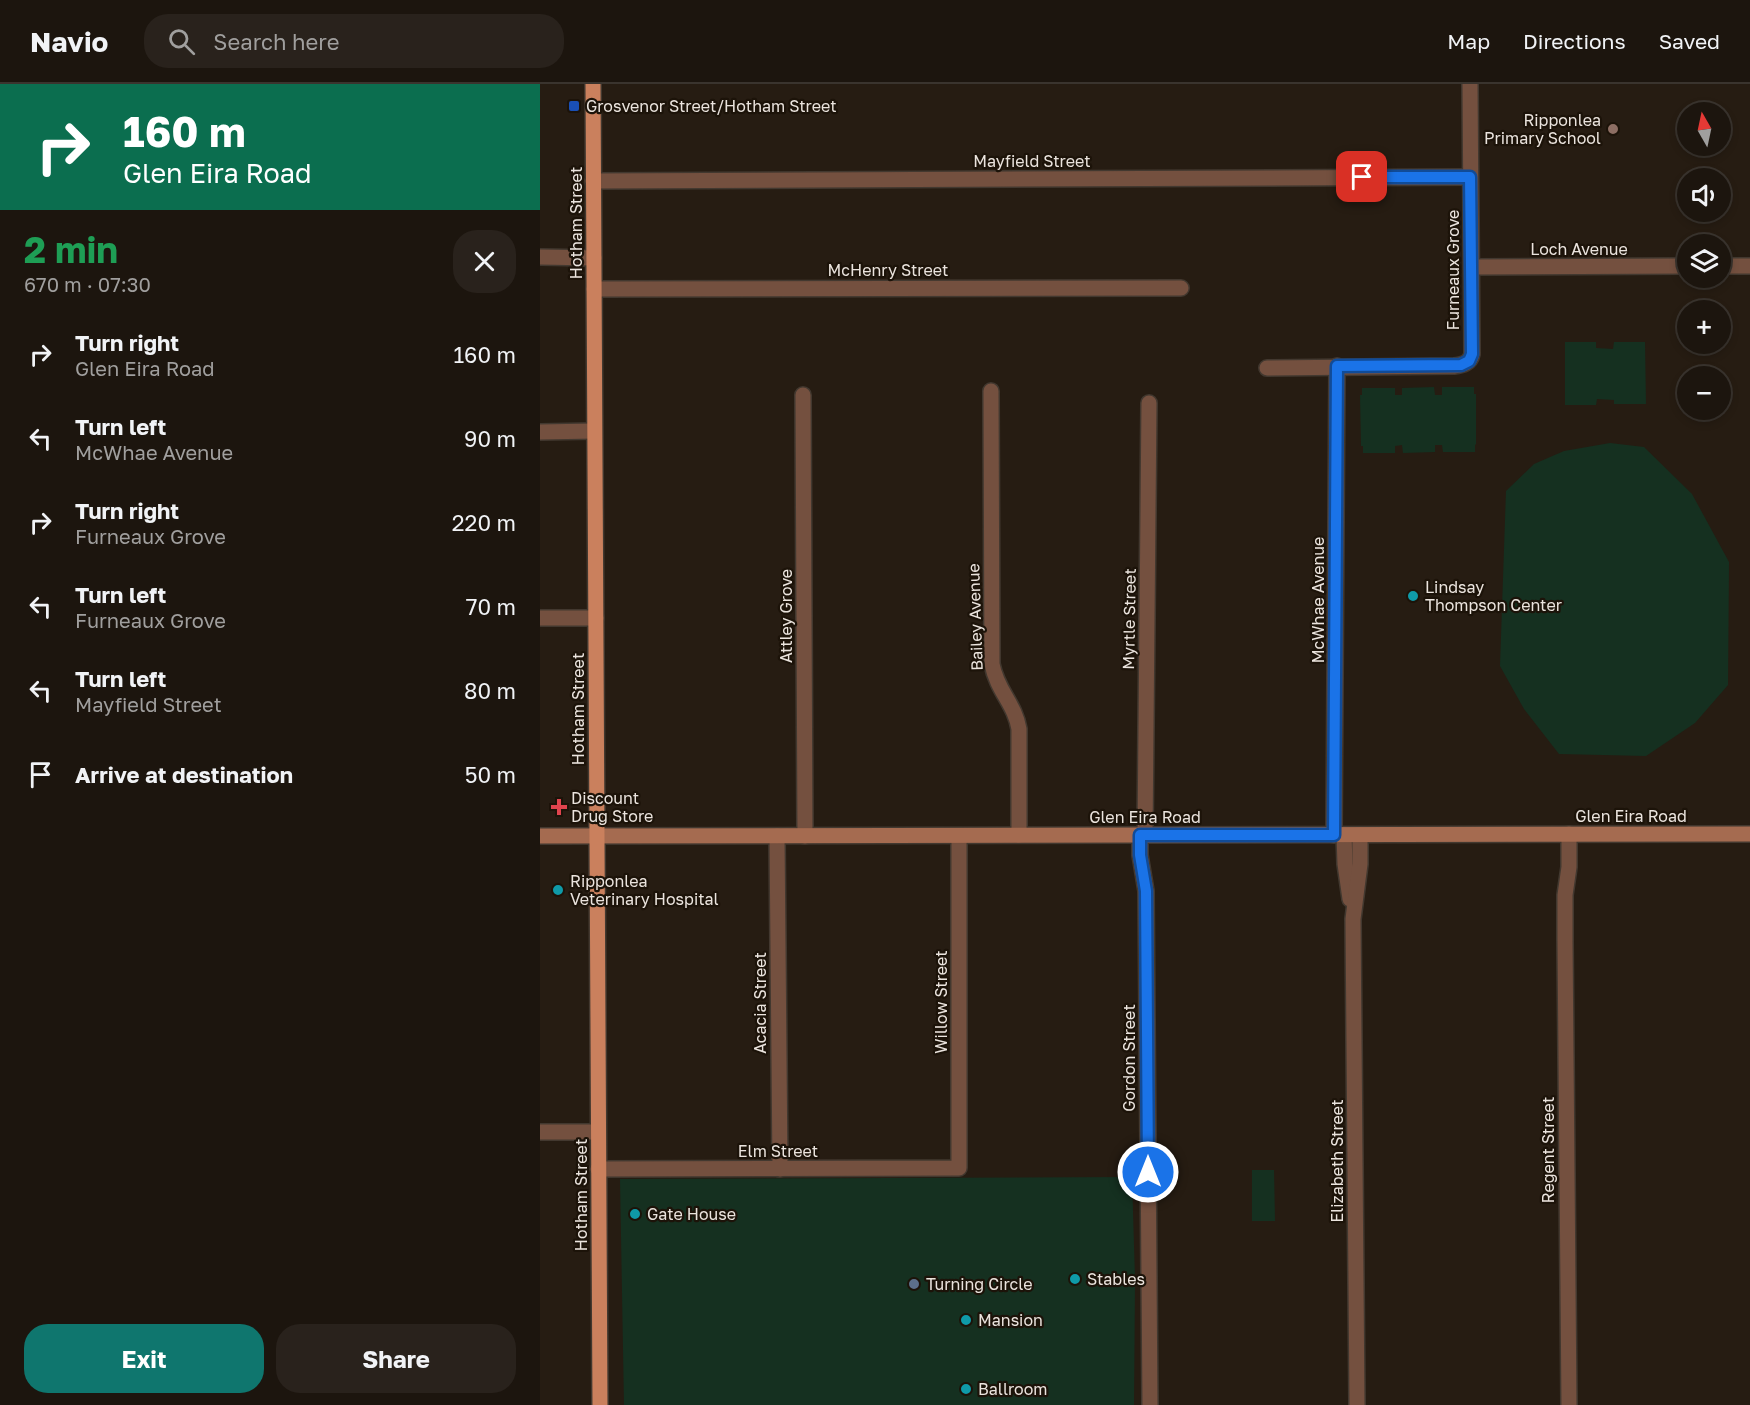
<!DOCTYPE html>
<html lang="en">
<head>
<meta charset="utf-8">
<style>
	:root { --surface:#1c150e; --page:#29221c; --text:#f1f3f6; --muted:#a09f9e; --line:#3a342e; --accent:#0f766e }
	body { margin:0; font-family:"Golos Text",sans-serif; background:var(--page); color:var(--text); height:100vh; display:flex; flex-direction:column; font-size:22px; white-space:nowrap }
	* { box-sizing:border-box; margin:0 }
	p { font-size:20px; color:var(--muted) }
	.icon { flex:none; width:33px; height:33px; fill:none; stroke:currentColor; stroke-width:2; stroke-linecap:round; stroke-linejoin:round }
	.map { position:relative; flex:1; overflow:hidden }
	.sheet { display:flex; flex-direction:column; background:var(--surface); width:540px }
	.sheet>* { flex:none }
	.guide { background:#0b6e4f; color:#fff; overflow:hidden }
	.needle { width:39px; rotate:351deg }
	.fabs { position:absolute; left:1137px; top:18px; display:grid; gap:12px }
	.fabs a { display:grid; place-items:center; width:54px; height:54px; border-radius:50%; background:var(--surface); box-shadow:0 3px 9px #0003,0 0 0 2px var(--line); font-size:30px }
	.pin { position:absolute; display:grid; place-items:center; width:51px; height:51px; color:#fff; margin:-26px; border-radius:12px; box-shadow:0 3px 9px #0006 }
	.me { position:absolute; width:66px; margin:-33px; rotate:0deg; stroke-linejoin:round; filter:drop-shadow(0 0 4px #0008) }
	.turn { display:flex; align-items:center; gap:21px; height:126px; padding:0 24px; font-size:27px }
	.turn .icon { width:78px; height:78px; stroke-width:2.5 }
	.turn b { display:block; font-size:42px; line-height:51px }
	.round { display:grid; place-items:center; flex:none; width:63px; height:63px; border-radius:24px; background:var(--page) }
	.headline { display:flex; align-items:center; justify-content:space-between; height:102px; padding:0 24px }
	h1 { font-size:36px; font-weight:700; line-height:45px; color:#1e9e55 }
	.button { display:flex; gap:12px; margin-top:auto; padding:12px 24px }
	.button a { flex:1; height:69px; border-radius:24px; background:var(--accent); color:#fff; font-size:24px; font-weight:700; line-height:69px; text-align:center }
	.button a+a { background:var(--page); color:var(--text) }
	ul { padding:0; list-style:none }
	li { display:flex; align-items:center; gap:18px; height:84px; padding:0 24px }
	li div { flex:1 }
	li b { display:block; font-size:22px }
	li em { font-style:normal }
	header { display:flex; align-items:center; gap:36px; box-sizing:border-box; height:84px; padding:0 30px; background:var(--surface); border-bottom:2px solid var(--line) }
	header strong { font-size:28px }
	nav { display:flex; gap:33px; margin-inline-start:auto; font-size:21px }
	.search { width:420px; height:54px; background:var(--page); display:flex; align-items:center; gap:15px; box-sizing:border-box; padding:0 21px; border-radius:24px; color:var(--muted); font-size:22px }
	main { display:flex; flex:1; min-height:0 }
	.map>svg:first-child { display:block }
	.green { fill:#153020 }
	.lines { fill:none; stroke-linecap:round; stroke-linejoin:round }
	.minor-casing { stroke:#42382f; stroke-width:18 }
	.secondary-casing { stroke:#42382f; stroke-width:18 }
	.primary-casing { stroke:#42382f; stroke-width:18 }
	.minor { stroke:#74503f; stroke-width:15 }
	.secondary { stroke:#a56b50; stroke-width:15 }
	.primary { stroke:#ca805d; stroke-width:15 }
	.route-casing { stroke:#114b97; stroke-width:15 }
	.route { stroke:#1a73e8; stroke-width:10 }
	.transit-dot { fill:#1a4fb4; stroke:#1c1309; stroke-width:2 }
	.education-dot { fill:#8d6e63; stroke:#1c1309; stroke-width:2 }
	.culture-dot { fill:#0f9aa8; stroke:#1c1309; stroke-width:2 }
	.health-dot { fill:#e0444e; stroke:#1c1309; stroke-width:2 }
	.service-dot { fill:#5c6f8a; stroke:#1c1309; stroke-width:2 }
	.labels { text-anchor:middle; stroke-width:4.5; stroke-linejoin:round; paint-order:stroke }
	.poi-label { font-size:16px; fill:#ebe4de; stroke:#1c1309; text-anchor:start }
	.street-label { font-size:16px; fill:#ebe4de; stroke:#1c1309 }
</style>
</head>
<body>
<header>
<strong>Navio</strong>
<div class="search"><svg class="icon" aria-label="search" viewBox="0 0 24 24"><circle cx="10" cy="10" r="6"/><path d="M15 15l6 6"/></svg>Search here</div>
<nav><a>Map</a><a>Directions</a><a>Saved</a></nav>
</header>
<main>
<section class="sheet">
<div class="guide">
<div class="turn"><svg class="icon" aria-label="right" viewBox="0 0 24 24"><path d="M7 20v-9h11M14 6l5 5-5 5"/></svg><div><b>160 m</b>Glen Eira Road</div></div>
</div>
<div class="headline"><div><h1>2 min</h1><p>670 m · 07:30</p></div><a class="round"><svg class="icon" aria-label="close" viewBox="0 0 24 24"><path d="M6 6l12 12M18 6L6 18"/></svg></a></div>
<ul>
<li><svg class="icon" aria-label="right" viewBox="0 0 24 24"><path d="M7 20v-9h11M14 6l5 5-5 5"/></svg><div><b>Turn right</b><p>Glen Eira Road</p></div><em>160 m</em></li>
<li><svg class="icon" aria-label="left" viewBox="0 0 24 24"><path d="M17 20v-9H6M10 6l-5 5 5 5"/></svg><div><b>Turn left</b><p>McWhae Avenue</p></div><em>90 m</em></li>
<li><svg class="icon" aria-label="right" viewBox="0 0 24 24"><path d="M7 20v-9h11M14 6l5 5-5 5"/></svg><div><b>Turn right</b><p>Furneaux Grove</p></div><em>220 m</em></li>
<li><svg class="icon" aria-label="left" viewBox="0 0 24 24"><path d="M17 20v-9H6M10 6l-5 5 5 5"/></svg><div><b>Turn left</b><p>Furneaux Grove</p></div><em>70 m</em></li>
<li><svg class="icon" aria-label="left" viewBox="0 0 24 24"><path d="M17 20v-9H6M10 6l-5 5 5 5"/></svg><div><b>Turn left</b><p>Mayfield Street</p></div><em>80 m</em></li>
<li><svg class="icon" aria-label="arrive" viewBox="0 0 24 24"><path d="M6 21V4h12l-3 4 3 4H6"/></svg><div><b>Arrive at destination</b></div><em>50 m</em></li>
</ul>
<div class="button"><a>Exit</a><a>Share</a></div>
</section>
<div class="map">
<svg width="1210" height="1321" viewBox="0 0 1210 1321">
	<rect width="100%" height="100%" fill="#261c12"/>
	<g class="green">
		<path d="M 1025,258 L 1056,258 L 1056,264 L 1073,265 L 1074,258 L 1105,258 L 1106,320 L 1074,320 L 1074,316 L 1057,315 L 1056,321 L 1025,321 Z"/>
		<path d="M 894,303 L 895,311 L 902,311 L 902,303 L 934,303 L 934,310 L 936,310 L 936,360 L 935,361 L 935,368 L 903,368 L 902,361 L 895,361 L 895,368 L 863,369 L 862,361 L 855,362 L 855,369 L 823,369 L 823,362 L 821,362 L 820,311 L 822,311 L 822,304 L 855,304 L 855,311 L 862,311 L 862,304 Z"/>
		<path d="M 1070,359 L 1104,363 L 1152,410 L 1189,478 L 1188,601 L 1155,639 L 1106,672 L 1019,670 L 984,625 L 960,582 L 966,407 L 994,380 L 1024,367 Z"/>
		<path d="M 712,1086 L 734,1086 L 735,1137 L 712,1137 Z"/>
		<path d="M 592,1093 L 595,1195 L 594,1321 L 84,1321 L 80,1095 Z"/>
	</g>
	<g class="lines">
		<defs>
			<g id="minor">
				<path d="M 53,97 L 930,93"/>
				<path d="M 0,173 L 54,174"/>
				<path d="M 1180,182 L 1210,182"/>
				<path d="M 932,183 L 1148,182"/>
				<path d="M 54,205 L 641,204"/>
				<path d="M 727,284 L 914,282 C 923,281 930,279 932,270 L 930,0"/>
				<path d="M 451,307 L 452,580 C 457,607 475,620 479,645 L 479,751"/>
				<path d="M 263,311 L 265,752"/>
				<path d="M 0,348 L 54,347"/>
				<path d="M 0,534 L 56,534"/>
				<path d="M 1029,750 L 1029,783 L 1025,811 L 1025,857 L 1029,1321"/>
				<path d="M 600,751 L 600,771 L 606,807 L 610,1321"/>
				<path d="M 605,751 L 609,319"/>
				<path d="M 794,751 L 797,282"/>
				<path d="M 804,751 L 805,780 L 810,815"/>
				<path d="M 237,752 L 240,1085"/>
				<path d="M 0,1048 L 58,1048"/>
				<path d="M 58,1085 L 419,1084 L 419,752"/>
				<path d="M 817,1321 L 813,835 L 820,780 L 820,751"/>
			</g>
			<path id="secondary" d="M 0,752 L 1210,750"/>
			<path id="primary" d="M 53,0 L 60,1321"/>
		</defs>
		<use href="#minor" class="minor-casing"/>
		<use href="#secondary" class="secondary-casing"/>
		<use href="#primary" class="primary-casing"/>
		<use href="#minor" class="minor"/>
		<use href="#secondary" class="secondary"/>
		<use href="#primary" class="primary"/>
	</g>
	<g class="lines">
		<defs>
			<path id="route" d="M 608,1088 L 606,807 L 600,771 L 600,751 L 794,751 L 797,282 L 921,281 L 929,277 L 932,270 L 930,93 L 822,93"/>
		</defs>
		<use href="#route" class="route-casing"/>
		<use href="#route" class="route"/>
	</g>
	<rect class="transit-dot" x="28" y="16" width="12" height="12" rx="3"/>
	<circle class="education-dot" cx="1073" cy="45" r="6"/>
	<g class="culture-dot">
		<circle cx="873" cy="512" r="6"/>
		<circle cx="18" cy="806" r="6"/>
		<circle cx="95" cy="1130" r="6"/>
		<circle cx="535" cy="1195" r="6"/>
		<circle cx="426" cy="1236" r="6"/>
		<circle cx="426" cy="1305" r="6"/>
	</g>
	<path class="health-dot" d="M16 714h6v6h6v6h-6v6h-6v-6h-6v-6h6z"/>
	<circle class="service-dot" cx="374" cy="1200" r="6"/>
	<g class="labels">
		<g class="poi-label">
			<text x="46" y="28">Grosvenor Street/Hotham Street</text>
			<text x="1061" y="42" text-anchor="end">Ripponlea<tspan x="1061" dy="18">Primary School</tspan></text>
			<text x="885" y="509">Lindsay<tspan x="885" dy="18">Thompson Center</tspan></text>
			<text x="31" y="720">Discount<tspan x="31" dy="18">Drug Store</tspan></text>
			<text x="30" y="803">Ripponlea<tspan x="30" dy="18">Veterinary Hospital</tspan></text>
			<text x="107" y="1136">Gate House</text>
			<text x="547" y="1201">Stables</text>
			<text x="386" y="1206">Turning Circle</text>
			<text x="438" y="1242">Mansion</text>
			<text x="438" y="1311">Ballroom</text>
		</g>
		<g class="street-label">
			<text x="492" y="83">Mayfield Street</text>
			<text transform="translate(36 139) rotate(-90)" y="6">Hotham Street</text>
			<text x="1039" y="171">Loch Avenue</text>
			<text x="348" y="192">McHenry Street</text>
			<text transform="translate(913 186) rotate(-90)" y="6">Furneaux Grove</text>
			<text transform="translate(778 516) rotate(-90)" y="6">McWhae Avenue</text>
			<text transform="translate(246 532) rotate(-90)" y="6">Attley Grove</text>
			<text transform="translate(435 533) rotate(-92)" y="6">Bailey Avenue</text>
			<text transform="translate(589 535) rotate(-89)" y="6">Myrtle Street</text>
			<text transform="translate(38 625) rotate(-90)" y="6">Hotham Street</text>
			<text x="1091" y="738">Glen Eira Road</text>
			<text x="605" y="739">Glen Eira Road</text>
			<text transform="translate(401 918) rotate(-90)" y="6">Willow Street</text>
			<text transform="translate(220 919) rotate(-90)" y="6">Acacia Street</text>
			<text transform="translate(589 974) rotate(-90)" y="6">Gordon Street</text>
			<text transform="translate(1008 1066) rotate(-90)" y="6">Regent Street</text>
			<text x="238" y="1073">Elm Street</text>
			<text transform="translate(797 1077) rotate(-90)" y="6">Elizabeth Street</text>
			<text transform="translate(41 1111) rotate(-90)" y="6">Hotham Street</text>
		</g>
	</g>
</svg>
<div class="fabs">
<a><svg class="needle" viewBox="-14 -14 28 28"><path d="M0-13l5 13h-10z" fill="#e53935"/><path d="M0 13l5-13h-10z" fill="#a09f9e"/></svg></a>
<a><svg class="icon" aria-label="sound" viewBox="0 0 24 24"><path d="M4 9h4l5-4v14l-5-4H4zM17 9q2 3 0 6"/></svg></a>
<a><svg class="icon" aria-label="layers" viewBox="0 0 24 24"><path d="M12 4l9 5-9 5-9-5zM3 14l9 5 9-5"/></svg></a>
<a>+</a>
<a>−</a>
</div>
<div class="pin" style="left:822px;top:93px;background:#d93025"><svg class="icon" aria-label="arrive" viewBox="0 0 24 24"><path d="M6 21V4h12l-3 4 3 4H6"/></svg></div>
<svg class="me" style="left:608px;top:1088px" viewBox="-20 -20 40 40"><circle r="17" fill="#1a73e8" stroke="#fff" stroke-width="3"/><path d="M0-11L8 9 0 5-8 9z" fill="#fff"/></svg>
</div>
</main>
</body>
</html>
